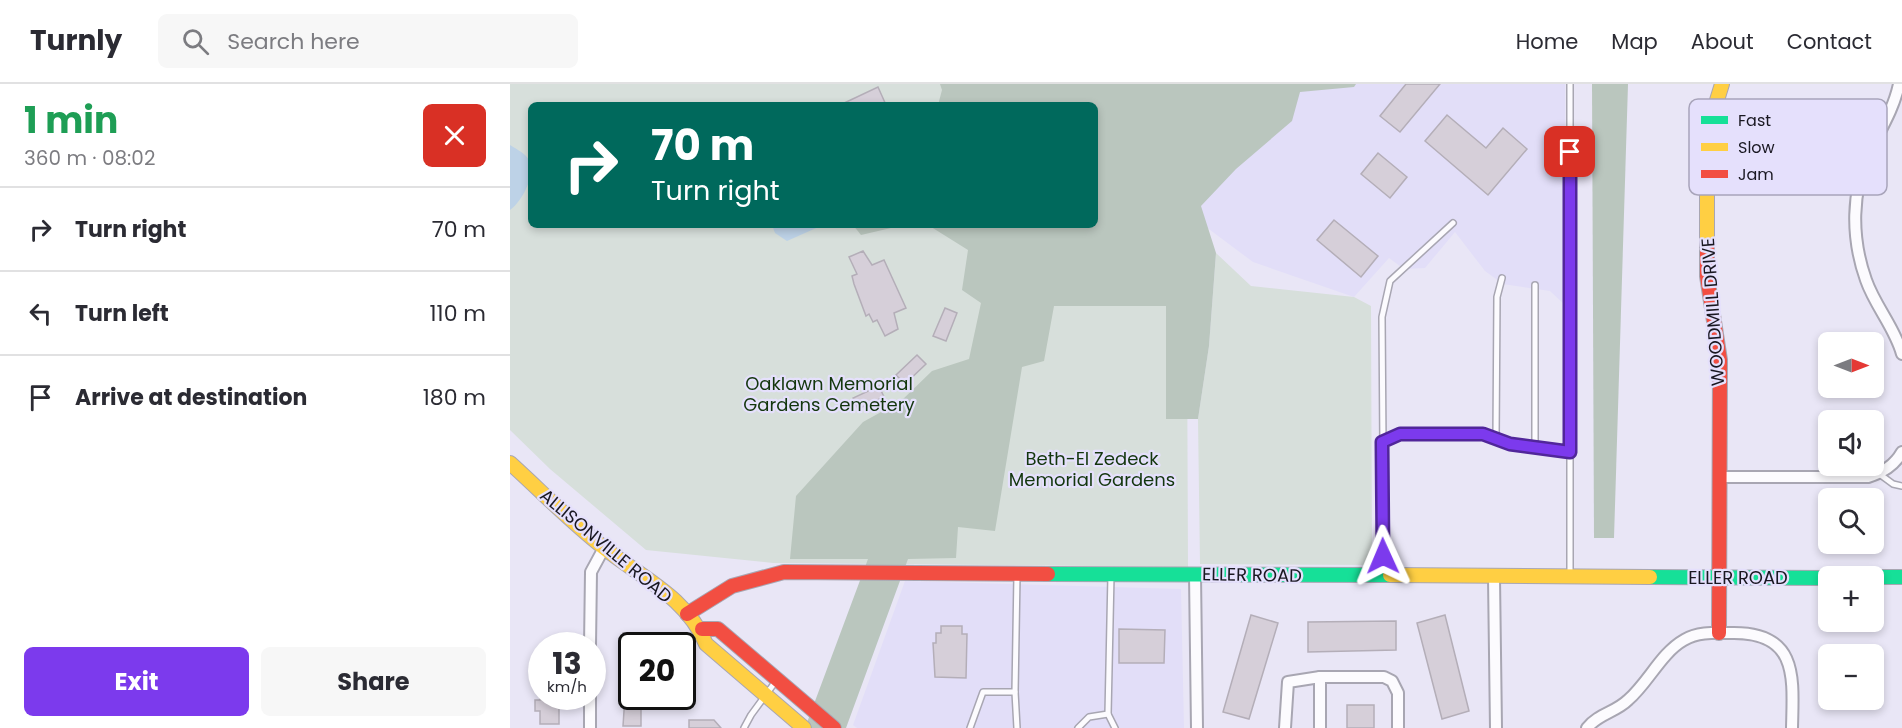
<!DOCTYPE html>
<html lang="en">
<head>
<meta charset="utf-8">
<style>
	:root { --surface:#fff; --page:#f7f7f7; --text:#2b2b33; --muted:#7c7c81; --line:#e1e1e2; --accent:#7c3aed }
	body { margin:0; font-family:Poppins,sans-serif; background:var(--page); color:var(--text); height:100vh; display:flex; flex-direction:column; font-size:22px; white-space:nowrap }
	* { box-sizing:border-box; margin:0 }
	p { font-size:20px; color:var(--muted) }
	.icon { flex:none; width:33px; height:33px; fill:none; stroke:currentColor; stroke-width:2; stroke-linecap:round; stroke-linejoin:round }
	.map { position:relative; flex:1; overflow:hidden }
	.drawer { display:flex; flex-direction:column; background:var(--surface); width:510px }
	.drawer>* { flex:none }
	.hud { position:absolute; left:18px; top:18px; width:570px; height:126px; border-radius:9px; box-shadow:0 3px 9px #0003; background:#00695c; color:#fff; overflow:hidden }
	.needle { width:39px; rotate:90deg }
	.buttons { position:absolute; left:1308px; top:248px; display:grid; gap:12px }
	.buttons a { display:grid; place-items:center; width:66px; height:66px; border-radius:9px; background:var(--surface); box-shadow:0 3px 9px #0003; font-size:30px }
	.speed { position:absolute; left:18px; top:548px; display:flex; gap:12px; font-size:30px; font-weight:700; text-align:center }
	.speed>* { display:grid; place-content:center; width:78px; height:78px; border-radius:50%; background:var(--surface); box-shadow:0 3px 9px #0003; line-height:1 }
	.speed small { font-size:15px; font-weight:400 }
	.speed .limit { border:3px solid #111; border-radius:9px; background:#fff; color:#111 }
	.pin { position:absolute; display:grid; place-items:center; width:51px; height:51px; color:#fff; margin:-26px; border-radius:12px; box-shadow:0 3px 9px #0006 }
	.me { position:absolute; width:66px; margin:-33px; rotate:359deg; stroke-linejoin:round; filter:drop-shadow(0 0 4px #0008) }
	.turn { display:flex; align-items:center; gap:21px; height:126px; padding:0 24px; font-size:27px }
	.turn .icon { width:78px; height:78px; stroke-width:2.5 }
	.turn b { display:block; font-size:42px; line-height:51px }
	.round { display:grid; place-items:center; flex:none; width:63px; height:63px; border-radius:9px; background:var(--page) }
	.summary { display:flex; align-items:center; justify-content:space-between; height:102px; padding:0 24px }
	h1 { font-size:36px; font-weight:700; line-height:45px; color:#1e9e55 }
	.cta { display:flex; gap:12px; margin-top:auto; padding:12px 24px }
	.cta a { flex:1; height:69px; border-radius:9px; background:var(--accent); color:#fff; font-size:24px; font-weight:700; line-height:69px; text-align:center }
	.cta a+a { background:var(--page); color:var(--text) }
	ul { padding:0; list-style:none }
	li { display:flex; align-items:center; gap:18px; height:84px; padding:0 24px; border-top:2px solid var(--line) }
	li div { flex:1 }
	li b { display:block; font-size:22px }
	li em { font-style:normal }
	header { display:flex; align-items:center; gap:36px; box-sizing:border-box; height:84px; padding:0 30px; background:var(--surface); border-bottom:2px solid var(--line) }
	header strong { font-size:28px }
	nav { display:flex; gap:33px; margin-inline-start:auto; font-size:21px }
	.search { width:420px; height:54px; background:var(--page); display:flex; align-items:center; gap:15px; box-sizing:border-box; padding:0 21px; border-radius:9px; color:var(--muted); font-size:22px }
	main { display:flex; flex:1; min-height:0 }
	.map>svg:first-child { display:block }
	.built { fill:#e2def8 }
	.green { fill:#d7dfdb; fill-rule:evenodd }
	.forest { fill:#bac6be }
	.water { fill:#bdd2e7 }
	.building { fill:#d6cfd9; stroke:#b4aeb8; stroke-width:1.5 }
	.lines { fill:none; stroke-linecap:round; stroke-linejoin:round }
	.lane-casing { stroke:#a8a6b2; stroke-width:8 }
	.street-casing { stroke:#a8a6b2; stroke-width:14 }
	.fast-casing { stroke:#a8a6b2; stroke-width:16 }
	.slow-casing { stroke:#a8a6b2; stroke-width:16 }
	.jam-casing { stroke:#a8a6b2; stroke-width:16 }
	.lane { stroke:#fcfbfe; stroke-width:5 }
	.street { stroke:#fcfbfe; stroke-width:10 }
	.fast { stroke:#16e098; stroke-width:14 }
	.slow { stroke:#ffcf43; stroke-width:14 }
	.jam { stroke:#f24e42; stroke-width:14 }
	.route-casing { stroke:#51269a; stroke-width:15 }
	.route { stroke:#7c3aed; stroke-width:10 }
	.labels { text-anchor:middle; stroke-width:4.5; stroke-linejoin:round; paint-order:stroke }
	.street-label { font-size:18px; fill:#191721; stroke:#e5e0fc }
	.park-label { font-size:18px; fill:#13360d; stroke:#e5e0fc }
	.key { fill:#e5e0fc; stroke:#a8a4ba; stroke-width:1.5 }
	.key-label { font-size:16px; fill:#191721 }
</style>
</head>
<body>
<header>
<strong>Turnly</strong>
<div class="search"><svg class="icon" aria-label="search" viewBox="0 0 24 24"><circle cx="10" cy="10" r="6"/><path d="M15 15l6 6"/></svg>Search here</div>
<nav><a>Home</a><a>Map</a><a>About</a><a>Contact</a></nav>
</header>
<main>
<section class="drawer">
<div class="summary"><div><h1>1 min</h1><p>360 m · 08:02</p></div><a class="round" style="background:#d93025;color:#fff"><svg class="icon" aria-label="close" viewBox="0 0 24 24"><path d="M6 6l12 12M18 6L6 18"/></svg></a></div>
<ul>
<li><svg class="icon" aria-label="right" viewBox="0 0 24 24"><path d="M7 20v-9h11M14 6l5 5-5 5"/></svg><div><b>Turn right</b></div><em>70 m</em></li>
<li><svg class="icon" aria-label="left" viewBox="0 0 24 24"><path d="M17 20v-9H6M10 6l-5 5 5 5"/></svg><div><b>Turn left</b></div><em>110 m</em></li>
<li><svg class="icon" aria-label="arrive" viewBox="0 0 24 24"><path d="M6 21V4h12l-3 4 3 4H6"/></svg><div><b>Arrive at destination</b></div><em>180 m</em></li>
</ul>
<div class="cta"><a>Exit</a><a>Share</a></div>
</section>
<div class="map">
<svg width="1392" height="644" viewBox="0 0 1392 644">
	<rect width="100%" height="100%" fill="#e9e6f6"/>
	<g class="built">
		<path d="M 676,0 L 1055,0 L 1056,222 L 1040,207 L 993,200 L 975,187 L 945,148 L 915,184 L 894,185 L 879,174 L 844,213 L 743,178 L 676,128 Z"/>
		<path d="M 395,497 L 671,505 L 674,644 L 347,644 L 343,641 Z"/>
	</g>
	<g class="green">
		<path d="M 0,0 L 676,0 L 678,483 L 263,479 L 136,466 L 40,385 L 0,346 ZM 21,21 L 585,21 L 585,141 L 21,141 Z"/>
		<path d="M 706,169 L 741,202 L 844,213 L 861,222 L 862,481 L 690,480 L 688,335 L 699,262 Z"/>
	</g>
	<g class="forest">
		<path d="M 430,0 L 846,0 L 844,3 L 790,8 L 782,37 L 726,85 L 691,122 L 706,169 L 699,262 L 688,335 L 656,335 L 656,222 L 544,222 L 534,277 L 512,283 L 485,447 L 448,443 L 446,474 L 398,475 L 336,644 L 295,644 L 358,475 L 280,475 L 286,412 L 353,338 L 391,317 L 422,287 L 459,275 L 471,219 L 452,206 L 458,166 L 418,141 L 585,141 L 585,21 L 428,21 L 432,6 Z"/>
		<path d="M 1082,0 L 1118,0 L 1104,454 L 1084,454 Z"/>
		<path d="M 343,141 L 382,141 L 381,144 L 351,151 Z"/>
	</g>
	<g class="water">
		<path d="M 0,61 C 5,64 12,68 16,72 C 29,86 13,117 0,126 Z"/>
		<path d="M 262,141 L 313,141 L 277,157 L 265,149 Z"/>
	</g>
	<g class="building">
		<path d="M 896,0 L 930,0 L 890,48 L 870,32 Z"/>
		<path d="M 368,3 L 376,21 L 330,21 Z"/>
		<path d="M 937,31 L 976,64 L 993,44 L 1017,65 L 978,111 L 915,57 Z"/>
		<path d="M 868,69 L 897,93 L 880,114 L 851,90 Z"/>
		<path d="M 824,136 L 868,172 L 851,193 L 807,156 Z"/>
		<path d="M 353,167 L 362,181 L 374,176 L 396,224 L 384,229 L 388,245 L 375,252 L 367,236 L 363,238 L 359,230 L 356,232 L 344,200 L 342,192 L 347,190 L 339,173 Z"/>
		<path d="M 435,224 L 447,229 L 436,257 L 423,252 Z"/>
		<path d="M 407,271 L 416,280 L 395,300 L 386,291 Z"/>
		<path d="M 369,302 L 374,313 L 348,325 L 343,314 Z"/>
		<path d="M 741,531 L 768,539 L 739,635 L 713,628 Z"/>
		<path d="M 935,531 L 959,627 L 932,635 L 907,539 Z"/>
		<path d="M 886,537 L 886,566 L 798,568 L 798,538 Z"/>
		<path d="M 431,542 L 452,542 L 452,550 L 457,550 L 456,594 L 425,593 L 423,559 L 426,559 L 426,549 L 431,549 Z"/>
		<path d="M 609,545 L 655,546 L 654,579 L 609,579 Z"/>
		<path d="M 113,549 L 134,549 L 134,561 L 113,562 Z"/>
		<path d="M 30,612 L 49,612 L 49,640 L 30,640 L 30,627 L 25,627 L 25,616 L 30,616 Z"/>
		<path d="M 115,612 L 131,612 L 131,642 L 113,642 Z"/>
		<rect x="837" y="621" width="27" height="23"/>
		<path d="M 179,636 L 204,636 L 211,644 L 179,644 Z"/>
	</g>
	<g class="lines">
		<defs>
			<g id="lane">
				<path d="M 1060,0 L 1060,491"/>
				<path d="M 986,354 L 987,213 L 992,194"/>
				<path d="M 872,358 L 890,349 L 973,349 L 1000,360 L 1060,368"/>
				<path d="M 1025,362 L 1025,201"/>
				<path d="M 1368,389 L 1383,400 L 1392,402"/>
				<path d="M 601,491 L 598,630 L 605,644"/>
				<path d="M 874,491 L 872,233 L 880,197 L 943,139"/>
				<path d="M 505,608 L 507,644"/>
				<path d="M 234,644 L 241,631 L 266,597"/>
				<path d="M 460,644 L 473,608 L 505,608 L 507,491"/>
				<path d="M 568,644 L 579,633 L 598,630"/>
			</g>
			<g id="street">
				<path d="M 1389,0 C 1384,24 1371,45 1360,67 C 1341,108 1341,154 1356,196 C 1365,222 1385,244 1392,270"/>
				<path d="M 1210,393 L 1358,393 C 1373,388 1384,382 1392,368"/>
				<path d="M 685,491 L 687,644"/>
				<path d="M 984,494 L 986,644"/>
				<path d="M 80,561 L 81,488 L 94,464"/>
				<path d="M 810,593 L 810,644"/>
				<path d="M 80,612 L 80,644"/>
				<path d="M 775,644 L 778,598 L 810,593 L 874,593 L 882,597 L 888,609 L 888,644"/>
				<path d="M 1077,644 C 1088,630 1106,628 1118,616 C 1138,599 1151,569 1174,556 C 1189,547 1207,549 1224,549 C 1289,549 1283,595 1282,644"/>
			</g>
			<g id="fast">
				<path d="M 538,490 L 880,491"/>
				<path d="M 1140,493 L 1318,494"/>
				<path d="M 1364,493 L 1392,493"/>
			</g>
			<g id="slow">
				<path d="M 1197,164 L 1197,49 L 1212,0"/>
				<path d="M 0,379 C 31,407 60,437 93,463 C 130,493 177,513 196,560 L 294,644"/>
				<path d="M 880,491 L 1140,493"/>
			</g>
			<g id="jam">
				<path d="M 1197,164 L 1197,192 L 1210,276 L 1209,549"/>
				<path d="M 177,530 L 222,502 L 274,488 L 538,490"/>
				<path d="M 192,545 L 208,545 L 324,644"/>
			</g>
		</defs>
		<use href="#lane" class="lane-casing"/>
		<use href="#street" class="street-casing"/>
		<use href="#fast" class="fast-casing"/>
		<use href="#slow" class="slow-casing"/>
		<use href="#jam" class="jam-casing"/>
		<use href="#lane" class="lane"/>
		<use href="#street" class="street"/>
		<use href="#fast" class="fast"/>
		<use href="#slow" class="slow"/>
		<use href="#jam" class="jam"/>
	</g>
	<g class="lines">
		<defs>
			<path id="route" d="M 873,472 L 872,358 L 890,350 L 973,350 L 1000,360 L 1060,368 L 1060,68"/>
		</defs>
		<use href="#route" class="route-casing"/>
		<use href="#route" class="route"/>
	</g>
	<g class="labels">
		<g class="street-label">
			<text transform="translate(1203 228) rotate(-94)" y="6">WOODMILL DRIVE</text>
			<text transform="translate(96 462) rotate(40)" y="6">ALLISONVILLE ROAD</text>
			<text transform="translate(742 491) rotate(1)" y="6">ELLER ROAD</text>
			<text x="1228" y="500">ELLER ROAD</text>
		</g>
		<g class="park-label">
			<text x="319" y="306">Oaklawn Memorial<tspan x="319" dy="21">Gardens Cemetery</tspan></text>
			<text x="582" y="381">Beth-El Zedeck<tspan x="582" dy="21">Memorial Gardens</tspan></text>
		</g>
	</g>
	<rect x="1179" y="15" width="198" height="96" rx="9" class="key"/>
	<rect x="1191" y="32" width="27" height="8" fill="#16e098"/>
	<rect x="1191" y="59" width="27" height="8" fill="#ffcf43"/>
	<rect x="1191" y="86" width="27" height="8" fill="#f24e42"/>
	<g class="key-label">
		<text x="1228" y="42">Fast</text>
		<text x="1228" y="69">Slow</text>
		<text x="1228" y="96">Jam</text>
	</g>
</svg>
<div class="buttons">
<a><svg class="needle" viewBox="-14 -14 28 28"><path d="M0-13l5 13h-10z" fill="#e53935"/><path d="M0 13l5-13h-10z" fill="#7c7c81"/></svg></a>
<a><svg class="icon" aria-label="sound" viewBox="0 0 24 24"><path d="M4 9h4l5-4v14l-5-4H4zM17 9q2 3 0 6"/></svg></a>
<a><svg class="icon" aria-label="search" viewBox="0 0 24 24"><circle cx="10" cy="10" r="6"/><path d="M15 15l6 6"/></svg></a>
<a>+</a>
<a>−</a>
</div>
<div class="speed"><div>13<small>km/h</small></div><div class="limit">20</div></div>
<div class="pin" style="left:1060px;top:68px;background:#d93025"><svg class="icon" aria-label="arrive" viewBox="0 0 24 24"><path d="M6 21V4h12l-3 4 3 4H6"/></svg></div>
<svg class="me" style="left:873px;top:472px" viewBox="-20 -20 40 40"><path d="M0-17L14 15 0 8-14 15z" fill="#7c3aed" stroke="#fff" stroke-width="4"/></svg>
<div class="hud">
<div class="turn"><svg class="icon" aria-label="right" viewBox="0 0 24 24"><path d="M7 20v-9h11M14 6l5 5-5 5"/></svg><div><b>70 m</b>Turn right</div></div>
</div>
</div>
</main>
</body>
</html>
